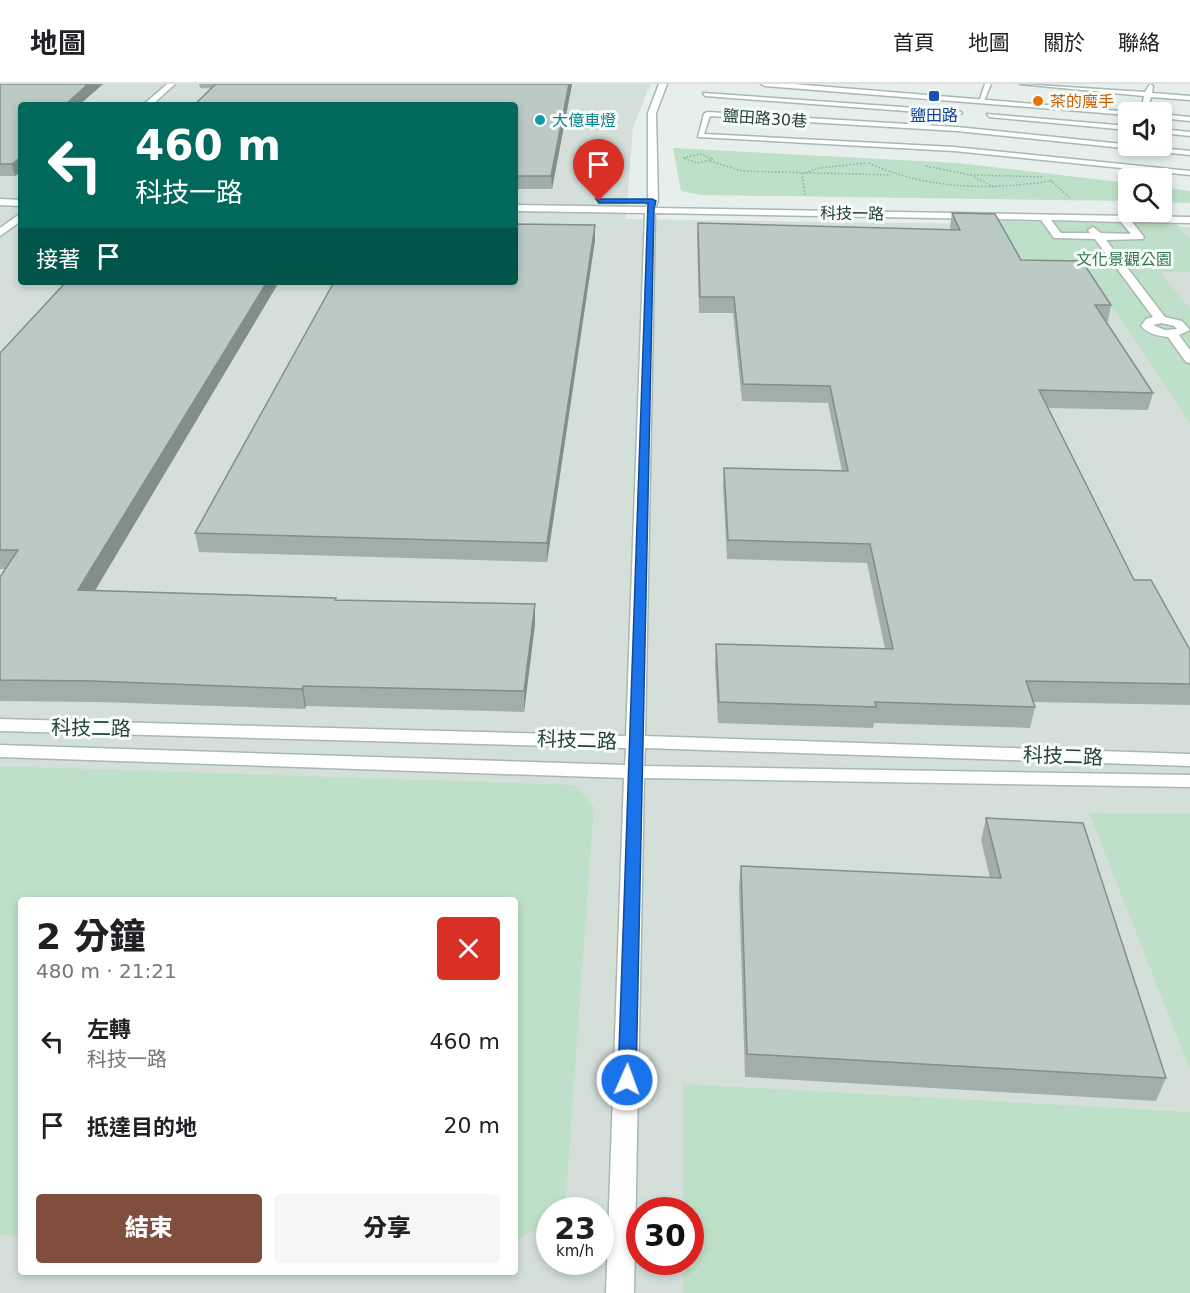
<!DOCTYPE html>
<html lang="zh-TW">
<head>
<meta charset="utf-8">
<style>
	:root { --surface:#fff; --page:#f6f6f6; --text:#202124; --muted:#757577; --line:#e0e0e0; --accent:#7f4e3f }
	body { margin:0; font-family:"DejaVu Sans","Noto Sans TC",sans-serif; background:var(--page); color:var(--text); height:100vh; display:flex; flex-direction:column; font-size:22px; white-space:nowrap }
	* { box-sizing:border-box; margin:0 }
	p { font-size:20px; color:var(--muted) }
	.icon { flex:none; width:33px; height:33px; fill:none; stroke:currentColor; stroke-width:2; stroke-linecap:round; stroke-linejoin:round }
	.map { position:relative; flex:1; overflow:hidden }
	.drawer { position:absolute; left:18px; top:813px; width:500px; height:378px; display:flex; flex-direction:column; background:var(--surface); border-radius:6px; box-shadow:0 3px 9px #0003 }
	.drawer>* { flex:none }
	.guide { position:absolute; left:18px; top:18px; width:500px; height:183px; border-radius:6px; box-shadow:0 3px 9px #0003; background:#00695c; color:#fff; overflow:hidden }
	.buttons { position:absolute; left:1118px; top:18px; display:grid; gap:12px }
	.buttons a { display:grid; place-items:center; width:54px; height:54px; border-radius:6px; background:var(--surface); box-shadow:0 3px 9px #0003; font-size:30px }
	.speed { position:absolute; left:536px; top:1113px; display:flex; gap:12px; font-size:30px; font-weight:700; text-align:center }
	.speed>* { display:grid; place-content:center; width:78px; height:78px; border-radius:50%; background:var(--surface); box-shadow:0 3px 9px #0003; line-height:1 }
	.speed small { font-size:15px; font-weight:400 }
	.speed .limit { border:9px solid #d22; background:#fff; color:#111 }
	.pin { position:absolute; display:grid; place-items:center; width:51px; height:51px; color:#fff; margin:-62px -26px; border-radius:50% 50% 50% 0; rotate:-45deg; box-shadow:0 0 6px #0007 }
	.pin .icon { rotate:45deg }
	.me { position:absolute; width:66px; margin:-33px; rotate:2deg; stroke-linejoin:round; filter:drop-shadow(0 0 4px #0008) }
	.turn { display:flex; align-items:center; gap:21px; height:126px; padding:0 18px; font-size:27px }
	.turn .icon { width:78px; height:78px; stroke-width:2.5 }
	.turn b { display:block; font-size:42px; line-height:51px }
	.then { display:flex; align-items:center; height:57px; padding:0 18px; background:#0003; gap:12px; font-size:22px }
	.round { display:grid; place-items:center; flex:none; width:63px; height:63px; border-radius:6px; background:var(--page) }
	.overview { display:flex; align-items:center; justify-content:space-between; height:102px; padding:0 18px }
	h1 { font-size:36px; font-weight:800; line-height:45px }
	.cta { display:flex; gap:12px; margin-top:auto; padding:12px 18px }
	.cta a { flex:1; height:69px; border-radius:6px; background:var(--accent); color:#fff; font-size:24px; font-weight:800; line-height:69px; text-align:center }
	.cta a+a { background:var(--page); color:var(--text) }
	ul { padding:0; list-style:none }
	li { display:flex; align-items:center; gap:18px; height:84px; padding:0 18px }
	li div { flex:1 }
	li b { display:block; font-size:22px }
	li em { font-style:normal }
	header { display:flex; align-items:center; gap:36px; box-sizing:border-box; height:84px; padding:0 30px; background:var(--surface); border-bottom:2px solid var(--line) }
	header strong { font-size:28px }
	nav { display:flex; gap:33px; margin-inline-start:auto; font-size:21px }
	.map>svg:first-child { display:block }
	.built { fill:#d4dfda; fill-rule:evenodd }
	.green { fill:#bfe0c8 }
	.lines { fill:none; stroke-linecap:round; stroke-linejoin:round }
	.lane-casing { stroke:#a8b8b2; stroke-width:3 }
	.street-casing { stroke:#a8b8b2; stroke-width:3 }
	.path { stroke:#86b3a5; stroke-width:1.5; stroke-dasharray:1.5 2; stroke-linecap:butt }
	.lane { fill:#fff; fill-rule:evenodd }
	.street { fill:#fff; fill-rule:evenodd }
	.wall { fill:#a1aea9 }
	.shaded-wall { fill:#838d89 }
	.building { fill:#bbcac4; stroke:#838d89; stroke-width:1.5 }
	.route { fill:#1a73e8; stroke:#114b97; stroke-width:1.5 }
	.transit-dot { fill:#1a4fb4; stroke:#f7fbf9; stroke-width:2 }
	.food-dot { fill:#e8710a; stroke:#f7fbf9; stroke-width:2 }
	.culture-dot { fill:#0f9aa8; stroke:#f7fbf9; stroke-width:2 }
	.labels { text-anchor:middle; stroke-width:6; stroke-linejoin:round; paint-order:stroke }
	.far-food-label { font-size:16px; fill:#c56008; stroke:#f7fbf9; text-anchor:start }
	.far-transit-label { font-size:16px; fill:#164399; stroke:#f7fbf9 }
	.far-street-label { font-size:16px; fill:#24423a; stroke:#f7fbf9 }
	.far-culture-label { font-size:16px; fill:#0d838f; stroke:#f7fbf9; text-anchor:start }
	.far-park-label { font-size:16px; fill:#2d7a4b; stroke:#f7fbf9 }
	.street-label { font-size:20px; fill:#24423a; stroke:#f7fbf9 }
</style>
</head>
<body>
<header>
<strong>地圖</strong>
<nav><a>首頁</a><a>地圖</a><a>關於</a><a>聯絡</a></nav>
</header>
<div class="map">
<svg width="1190" height="1209" viewBox="0 0 1190 1209">
	<rect width="100%" height="100%" fill="#e6efeb"/>
	<path class="built" d="M 0,0 L 652,0 L 648,5 L 633,44 L 626,135 L 1190,143 L 1190,1209 L 0,1209 ZM 21,21 L 514,21 L 514,198 L 21,198 ZM 21,816 L 514,816 L 514,1188 L 21,1188 ZM 549,1126 L 600,1126 L 600,1178 L 549,1178 ZM 639,1126 L 690,1126 L 690,1178 L 639,1178 Z"/>
	<g class="green">
		<path d="M 673,64 L 958,79 L 1128,99 L 1128,117 L 701,111 L 681,107 Z"/>
		<path d="M 1161,103 L 1190,107 L 1190,119 L 1161,118 Z"/>
		<path d="M 996,137 L 1177,140 L 1190,155 L 1190,188 L 1160,188 L 1190,225 L 1190,339 L 1089,189 L 1026,188 Z"/>
		<path d="M 0,682 L 575,701 L 594,723 L 565,1125 L 549,1126 L 549,1136 L 515,1158 L 514,816 L 21,816 L 21,1152 L 0,1151 Z"/>
		<path d="M 1089,729 L 1190,730 L 1190,985 Z"/>
		<path d="M 683,1000 L 1190,1028 L 1190,1209 L 683,1209 L 683,1178 L 690,1178 L 690,1126 L 683,1126 Z"/>
	</g>
	<g class="lines">
		<defs>
			<g id="lane">
				<path d="M 985,0 L 991,0 L 984,17 L 979,18 Z"/>
				<path d="M 1020,0 L 1145,8 L 1150,0 L 1153,2 L 1152,9 L 1190,12 L 1190,16 L 1151,13 L 1147,28 L 1141,28 L 1144,12 Z"/>
				<path d="M 703,9 L 959,27 L 962,29 L 959,31 L 705,12 Z"/>
				<path d="M 707,28 L 957,43 L 1190,67 L 1190,71 L 957,47 L 710,32 L 704,50 L 954,63 L 1190,87 L 1190,91 L 954,67 L 698,53 L 704,30 Z"/>
				<path d="M 987,30 L 1128,42 L 1128,46 L 989,33 Z"/>
				<path d="M 1161,45 L 1190,48 L 1190,52 L 1161,49 Z"/>
			</g>
			<g id="street">
				<path d="M 167,0 L 175,0 L 152,21 L 143,21 Z"/>
				<path d="M 659,0 L 667,0 L 656,29 L 658,117 L 655,124 L 1190,133 L 1190,139 L 1132,138 L 1144,153 L 1143,155 L 1106,156 L 1165,233 L 1182,237 L 1190,246 L 1179,251 L 1190,266 L 1190,279 L 1186,278 L 1168,253 C 1158,252 1148,250 1141,242 L 1146,235 L 1153,233 L 1095,155 L 1054,154 L 1041,136 L 655,129 L 645,652 L 1190,670 L 1190,682 L 645,664 L 644,682 L 1190,691 L 1190,703 L 644,694 L 634,1209 L 606,1209 L 624,694 L 0,673 L 0,661 L 625,681 L 626,664 L 0,647 L 0,635 L 626,652 L 645,129 L 514,127 L 514,121 L 646,123 L 648,117 L 648,29 ZM 1051,136 L 1121,138 L 1131,150 L 1101,149 L 1093,143 L 1088,146 L 1090,149 L 1061,149 ZM 1161,239 L 1174,242 L 1177,245 L 1165,246 L 1153,241 Z"/>
				<path d="M 761,0 L 793,0 L 1132,28 L 1128,28 L 1128,31 L 765,2 Z"/>
				<path d="M 1161,30 L 1190,33 L 1190,37 L 1161,34 Z"/>
				<path d="M 0,115 L 21,116 L 21,122 L 0,121 Z"/>
				<path d="M 21,129 L 21,137 L 0,152 L 0,144 Z"/>
			</g>
		</defs>
		<use href="#lane" class="lane-casing"/>
		<use href="#street" class="street-casing"/>
		<g class="path">
			<path d="M 700,70 L 713,75 L 698,79 L 683,74 Z"/>
			<path d="M 710,77 L 742,87 L 891,91"/>
			<path d="M 869,79 C 929,106 988,106 1052,97"/>
			<path d="M 926,82 L 970,91 L 1044,93"/>
			<path d="M 974,93 L 994,103"/>
			<path d="M 1050,96 L 1071,115"/>
			<path d="M 805,111 L 802,90 L 819,84 L 865,79"/>
		</g>
		<use href="#lane" class="lane"/>
		<use href="#street" class="street"/>
	</g>
	<g class="wall">
		<path d="M 0,0 L 103,0 L 79,21 L 21,21 L 15,92 L 0,92 Z"/>
		<path d="M 199,0 L 572,0 L 552,105 L 514,105 L 514,21 L 200,4 Z"/>
		<path d="M 952,129 L 1021,176 L 1111,221 L 1108,237 L 1106,237 L 1153,309 L 1148,326 L 1048,324 L 1134,496 L 1190,566 L 1190,621 L 1033,618 L 1035,623 L 1030,644 L 874,639 L 873,644 L 718,639 L 715,581 L 716,560 L 885,565 L 867,479 L 727,475 L 723,402 L 724,384 L 842,387 L 828,319 L 742,317 L 733,229 L 699,229 L 697,153 L 698,139 L 951,146 L 950,143 Z"/>
		<path d="M 595,156 L 547,478 L 199,468 L 195,449 Z"/>
		<path d="M 279,198 L 95,507 L 336,516 L 535,520 L 535,540 L 524,628 L 306,622 L 305,625 L 99,618 L 0,617 L 0,493 L 5,485 L 0,485 L 0,269 Z"/>
		<path d="M 986,734 L 1166,994 L 1156,1017 L 745,993 L 739,804 L 741,782 L 990,794 L 981,756 Z"/>
	</g>
	<g class="shaded-wall">
		<path d="M 88,0 L 103,0 L 79,21 L 65,21 Z"/>
		<path d="M 569,0 L 572,0 L 552,105 L 551,92 Z"/>
		<path d="M 21,73 L 21,88 L 15,92 L 12,80 Z"/>
		<path d="M 595,141 L 595,156 L 547,478 L 547,459 Z"/>
		<path d="M 267,198 L 279,198 L 83,526 L 78,506 Z"/>
		<path d="M 535,520 L 535,540 L 524,628 L 524,607 Z"/>
		<path d="M 303,602 L 306,622 L 305,625 L 302,605 Z"/>
	</g>
	<g class="building">
		<path d="M 0,0 L 88,0 L 65,21 L 21,21 L 21,73 L 12,80 L 0,80 Z"/>
		<path d="M 216,0 L 569,0 L 551,92 L 514,92 L 514,21 L 194,21 Z"/>
		<path d="M 952,129 L 995,130 L 1021,176 L 1082,177 L 1111,221 L 1095,221 L 1153,309 L 1039,306 L 1134,496 L 1151,496 L 1190,566 L 1190,600 L 1026,597 L 1035,623 L 875,618 L 876,623 L 719,618 L 716,560 L 893,565 L 870,460 L 728,456 L 724,384 L 848,387 L 830,302 L 743,300 L 734,213 L 700,213 L 698,139 L 960,146 Z"/>
		<path d="M 514,140 L 595,141 L 547,459 L 195,449 L 334,198 L 514,198 Z"/>
		<path d="M 66,198 L 267,198 L 78,506 L 336,514 L 335,516 L 535,520 L 524,607 L 303,602 L 302,605 L 93,597 L 0,596 L 0,493 L 18,466 L 0,466 L 0,269 Z"/>
		<path d="M 986,734 L 1083,739 L 1166,994 L 747,970 L 741,782 L 1001,794 Z"/>
	</g>
	<path class="route" d="M 596,115 L 652,115 L 656,117 L 654,125 L 636,996 L 634,1001 L 627,1004 L 620,1001 L 618,996 L 648,119 L 599,119 Z"/>
	<rect class="transit-dot" x="928" y="6" width="12" height="12" rx="3"/>
	<circle class="food-dot" cx="1038" cy="17" r="6"/>
	<circle class="culture-dot" cx="540" cy="36" r="6"/>
	<g class="labels">
		<g class="far-food-label">
			<text x="1050" y="23">茶的魔手</text>
		</g>
		<g class="far-transit-label">
			<text x="934" y="37">鹽田路</text>
		</g>
		<g class="far-street-label">
			<text transform="translate(765 34) rotate(4)" y="6">鹽田路30巷</text>
			<text transform="translate(852 129) rotate(1)" y="6">科技一路</text>
		</g>
		<g class="far-culture-label">
			<text x="552" y="42">大億車燈</text>
		</g>
		<g class="far-park-label">
			<text x="1124" y="181">文化景觀公園</text>
		</g>
		<g class="street-label">
			<text transform="translate(91 644) rotate(1)" y="7">科技二路</text>
			<text transform="translate(577 656) rotate(2)" y="7">科技二路</text>
			<text transform="translate(1063 672) rotate(2)" y="7">科技二路</text>
		</g>
	</g>
</svg>
<div class="buttons">
<a><svg class="icon" aria-label="sound" viewBox="0 0 24 24"><path d="M4 9h4l5-4v14l-5-4H4zM17 9q2 3 0 6"/></svg></a>
<a><svg class="icon" aria-label="search" viewBox="0 0 24 24"><circle cx="10" cy="10" r="6"/><path d="M15 15l6 6"/></svg></a>
</div>
<div class="speed"><div>23<small>km/h</small></div><div class="limit">30</div></div>
<div class="pin" style="left:599px;top:117px;background:#d93025"><svg class="icon" aria-label="arrive" viewBox="0 0 24 24"><path d="M6 21V4h12l-3 4 3 4H6"/></svg></div>
<svg class="me" style="left:627px;top:996px" viewBox="-20 -20 40 40"><circle r="17" fill="#1a73e8" stroke="#fff" stroke-width="3"/><path d="M0-11L8 9 0 5-8 9z" fill="#fff"/></svg>
<div class="guide">
<div class="turn"><svg class="icon" aria-label="left" viewBox="0 0 24 24"><path d="M17 20v-9H6M10 6l-5 5 5 5"/></svg><div><b>460 m</b>科技一路</div></div>
<div class="then">接著<svg class="icon" aria-label="arrive" viewBox="0 0 24 24"><path d="M6 21V4h12l-3 4 3 4H6"/></svg></div>
</div>
<section class="drawer">
<div class="overview"><div><h1>2 分鐘</h1><p>480 m · 21:21</p></div><a class="round" style="background:#d93025;color:#fff"><svg class="icon" aria-label="close" viewBox="0 0 24 24"><path d="M6 6l12 12M18 6L6 18"/></svg></a></div>
<ul>
<li><svg class="icon" aria-label="left" viewBox="0 0 24 24"><path d="M17 20v-9H6M10 6l-5 5 5 5"/></svg><div><b>左轉</b><p>科技一路</p></div><em>460 m</em></li>
<li><svg class="icon" aria-label="arrive" viewBox="0 0 24 24"><path d="M6 21V4h12l-3 4 3 4H6"/></svg><div><b>抵達目的地</b></div><em>20 m</em></li>
</ul>
<div class="cta"><a>結束</a><a>分享</a></div>
</section>
</div>
</body>
</html>
